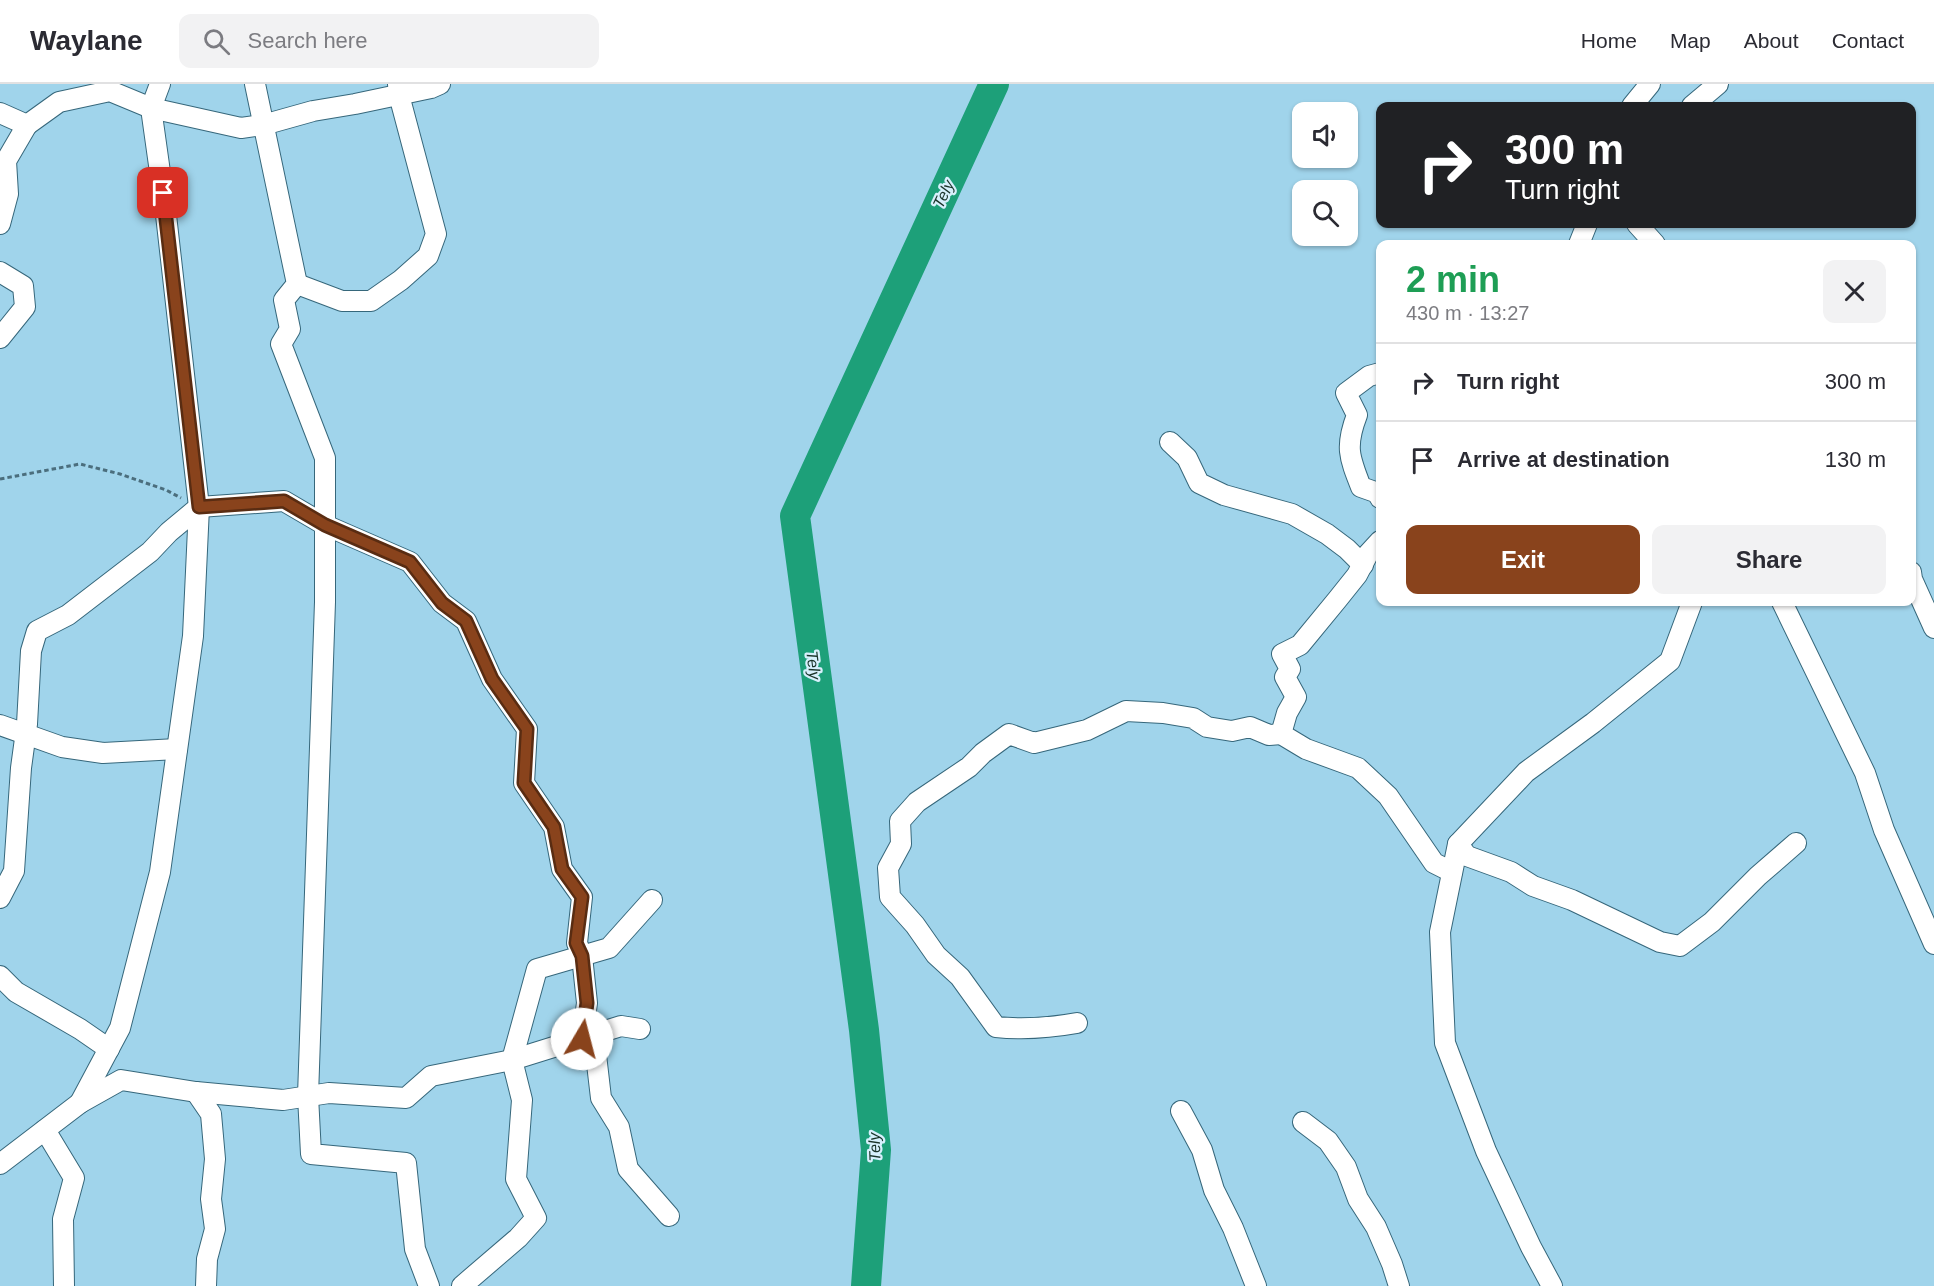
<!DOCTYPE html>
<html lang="en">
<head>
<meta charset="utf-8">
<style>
	:root { --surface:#fff; --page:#f2f2f3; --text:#2b2b33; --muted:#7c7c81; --line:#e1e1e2; --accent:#89431c }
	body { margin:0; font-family:Helvetica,sans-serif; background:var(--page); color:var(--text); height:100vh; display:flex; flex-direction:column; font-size:22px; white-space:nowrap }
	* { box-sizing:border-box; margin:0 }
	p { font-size:20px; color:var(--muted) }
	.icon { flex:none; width:33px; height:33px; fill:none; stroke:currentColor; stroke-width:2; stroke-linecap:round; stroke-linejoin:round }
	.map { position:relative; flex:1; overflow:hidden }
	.sheet { position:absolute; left:1376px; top:156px; width:540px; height:366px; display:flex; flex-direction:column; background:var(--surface); border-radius:12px; box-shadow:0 2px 4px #0004 }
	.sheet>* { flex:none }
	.banner { position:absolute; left:1376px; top:18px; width:540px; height:126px; border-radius:12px; box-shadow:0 2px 4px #0004; background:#202124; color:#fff; overflow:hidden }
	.fabs { position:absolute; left:1292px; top:18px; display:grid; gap:12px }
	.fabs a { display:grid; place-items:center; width:66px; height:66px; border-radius:12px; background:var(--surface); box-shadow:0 2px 4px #0004; font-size:30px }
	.pin { position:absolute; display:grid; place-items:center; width:51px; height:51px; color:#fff; margin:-26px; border-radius:12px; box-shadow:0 3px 9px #0006 }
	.me { position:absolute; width:66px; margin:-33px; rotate:8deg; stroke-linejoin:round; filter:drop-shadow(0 0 4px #0008) }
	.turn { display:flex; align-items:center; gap:21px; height:126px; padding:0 30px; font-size:27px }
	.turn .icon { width:78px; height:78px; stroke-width:2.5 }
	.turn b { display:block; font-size:42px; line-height:51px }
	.round { display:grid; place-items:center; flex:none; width:63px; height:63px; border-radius:12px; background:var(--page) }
	.headline { display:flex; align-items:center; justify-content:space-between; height:102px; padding:0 30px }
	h1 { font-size:36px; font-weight:700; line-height:45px; color:#1e9e55 }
	.cta { display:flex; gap:12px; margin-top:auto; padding:12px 30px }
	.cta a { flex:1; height:69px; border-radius:12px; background:var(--accent); color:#fff; font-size:24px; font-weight:700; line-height:69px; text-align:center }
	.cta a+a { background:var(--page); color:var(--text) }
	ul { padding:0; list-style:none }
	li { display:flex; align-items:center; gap:18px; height:78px; padding:0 30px; border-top:2px solid var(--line) }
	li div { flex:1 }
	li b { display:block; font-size:22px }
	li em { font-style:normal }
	header { display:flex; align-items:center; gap:36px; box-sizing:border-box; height:84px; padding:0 30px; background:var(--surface); border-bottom:2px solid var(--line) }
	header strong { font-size:28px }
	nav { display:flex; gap:33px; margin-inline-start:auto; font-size:21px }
	.search { width:420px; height:54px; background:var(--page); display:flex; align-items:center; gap:15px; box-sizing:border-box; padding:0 21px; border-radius:12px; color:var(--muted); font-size:22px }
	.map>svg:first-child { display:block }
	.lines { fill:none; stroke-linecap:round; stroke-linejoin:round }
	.river { stroke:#1da079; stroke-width:30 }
	.minor-casing { stroke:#36677b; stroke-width:22 }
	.path { stroke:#4b6e7d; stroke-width:3; stroke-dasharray:4.5 3; stroke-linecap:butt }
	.minor { stroke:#fff; stroke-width:20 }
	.route-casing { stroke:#592c12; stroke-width:15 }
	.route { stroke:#89431c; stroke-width:10 }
	.labels { text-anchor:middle; stroke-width:4.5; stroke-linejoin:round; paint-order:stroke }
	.water-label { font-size:16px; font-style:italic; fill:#1a3329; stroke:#d7f0fc }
</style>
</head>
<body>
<header>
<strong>Waylane</strong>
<div class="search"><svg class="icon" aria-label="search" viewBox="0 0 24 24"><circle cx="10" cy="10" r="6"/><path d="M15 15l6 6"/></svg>Search here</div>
<nav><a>Home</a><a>Map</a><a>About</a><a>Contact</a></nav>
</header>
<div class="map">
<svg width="1934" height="1202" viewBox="0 0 1934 1202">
	<rect width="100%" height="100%" fill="#a0d4eb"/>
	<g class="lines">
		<path class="river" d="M 866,1202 L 876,1066 L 864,946 L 795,432 L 994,0"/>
		<defs>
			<g id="minor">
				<path d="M 255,0 L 297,200 L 284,216 L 290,245 L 281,260 L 325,374 L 325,441 L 410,478 L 442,519 L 466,537 L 492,595 L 527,645 L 524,699 L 554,743 L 562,785 L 582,813 L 577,859 L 582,872 L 587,919 L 582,955 L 596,971 L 601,1014 L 619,1043 L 628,1085 L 669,1132"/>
				<path d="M 1632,22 L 1650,0"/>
				<path d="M 1692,22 L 1718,0"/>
				<path d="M 0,29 L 27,41 L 59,18 L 110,7 L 151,24 L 241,44 L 263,41 L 313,27 L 355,20 L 431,4 L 440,0"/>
				<path d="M 0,140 L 8,110 L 6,77 L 27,41"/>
				<path d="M 1637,140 L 1655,160"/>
				<path d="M 1579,160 L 1587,140"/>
				<path d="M 0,188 L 23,202 L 25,223 L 0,254"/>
				<path d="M 297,200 L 342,217 L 371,217 L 401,196 L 428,172 L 436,150 L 399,11 L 398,0"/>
				<path d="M 1380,289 L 1369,292 L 1346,309 L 1357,331 C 1345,362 1349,373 1361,403 L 1378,409 L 1380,414"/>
				<path d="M 1170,358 L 1187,374 L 1199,399 L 1224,411 L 1292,430 L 1327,450 L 1347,465 L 1363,481"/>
				<path d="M 1380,457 L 1368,470 L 1357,491 L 1337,516 L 1300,561 L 1282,570 L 1290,585 L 1285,593 L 1296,613 L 1287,629 L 1281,650 L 1306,665 L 1358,684 L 1388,712 L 1434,779 L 1452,788"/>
				<path d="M 1911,488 L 1912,495 L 1934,544"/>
				<path d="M 1782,518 L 1865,689 L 1884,746 L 1934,860"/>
				<path d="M 0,641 L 62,663 L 103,669 L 177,665"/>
				<path d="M 1458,760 L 1467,772 L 1511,788 L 1533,802 L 1572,816 L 1660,858 L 1680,862 L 1712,838 L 1758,792 L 1796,759"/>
				<path d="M 0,814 L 14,787 L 21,684 L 27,640 L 31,567 L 37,547 L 68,531 L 150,468 L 169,448 L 199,423 L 284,417 L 325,441 L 325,518 L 308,1012 L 311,1070 L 406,1079 L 415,1165 L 429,1202"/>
				<path d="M 0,892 L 16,908 L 80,945 L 109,965"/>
				<path d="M 1077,939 C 1049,944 1024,946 996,943 L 960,893 L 936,871 L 915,841 L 890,813 L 888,784 L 901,760 L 900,737 L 917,718 L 969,683 L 983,669 L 1009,650 L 1034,659 L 1087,646 L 1126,627 L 1163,629 L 1193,634 L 1207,643 L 1232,647 L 1250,643 L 1269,651 L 1281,650"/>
				<path d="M 196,1008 L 211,1030 L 215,1075 L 211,1115 L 215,1145 L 207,1175 L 206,1202"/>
				<path d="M 80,1019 L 120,944 L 160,788 L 193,552 L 199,423 L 166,131 L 151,24 L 160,0"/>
				<path d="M 1181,1027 L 1202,1066 L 1214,1106 L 1233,1144 L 1256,1202"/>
				<path d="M 1303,1038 L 1328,1057 L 1346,1083 L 1358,1115 L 1376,1143 L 1392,1180 L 1399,1202"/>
				<path d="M 45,1046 L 74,1094 L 63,1135 L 64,1202"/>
				<path d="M 0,1080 L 80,1019 L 121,996 L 196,1008 L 283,1016 L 329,1009 L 406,1014 L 431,992 L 512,976 L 621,942 L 640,945"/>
				<path d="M 462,1202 L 518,1154 L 536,1134 L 516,1095 L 522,1016 L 512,976 L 537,885 L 609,864 L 652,816"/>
				<path d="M 1552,1202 L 1531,1163 L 1486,1067 L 1445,959 L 1440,848 L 1458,760 L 1526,688 L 1593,639 L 1670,577 L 1692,518"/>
			</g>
		</defs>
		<use href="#minor" class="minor-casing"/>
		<path class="path" d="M 0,395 L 80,380 L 120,390 L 166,406 L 181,414"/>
		<use href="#minor" class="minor"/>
	</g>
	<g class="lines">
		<defs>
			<path id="route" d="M 163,109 L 199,423 L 284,417 L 325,441 L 410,478 L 442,519 L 466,537 L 492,595 L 527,645 L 524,699 L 554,743 L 562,785 L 582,813 L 576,859 L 582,872 L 587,919 L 582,955"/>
		</defs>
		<use href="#route" class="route-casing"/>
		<use href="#route" class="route"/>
	</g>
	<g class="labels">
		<g class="water-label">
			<text transform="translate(943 110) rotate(-65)" y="6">Tely</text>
			<text transform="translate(814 581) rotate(83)" y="6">Tely</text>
			<text transform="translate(874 1063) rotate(-92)" y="6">Tely</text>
		</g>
	</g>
</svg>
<div class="fabs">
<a><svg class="icon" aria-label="sound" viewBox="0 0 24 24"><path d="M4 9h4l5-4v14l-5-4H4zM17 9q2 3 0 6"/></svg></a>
<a><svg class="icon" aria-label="search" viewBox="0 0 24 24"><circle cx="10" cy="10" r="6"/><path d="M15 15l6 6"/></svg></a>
</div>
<div class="pin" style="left:163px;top:109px;background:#d93025"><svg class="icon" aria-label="arrive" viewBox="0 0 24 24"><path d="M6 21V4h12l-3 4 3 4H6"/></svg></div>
<svg class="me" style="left:582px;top:955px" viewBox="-20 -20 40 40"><circle r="19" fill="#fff"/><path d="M0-13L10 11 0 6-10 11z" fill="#89431c"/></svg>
<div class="banner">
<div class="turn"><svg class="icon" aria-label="right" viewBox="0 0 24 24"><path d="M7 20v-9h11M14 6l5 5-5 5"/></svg><div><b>300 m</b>Turn right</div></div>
</div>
<section class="sheet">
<div class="headline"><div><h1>2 min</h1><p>430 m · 13:27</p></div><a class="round"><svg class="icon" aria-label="close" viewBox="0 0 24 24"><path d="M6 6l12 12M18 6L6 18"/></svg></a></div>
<ul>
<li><svg class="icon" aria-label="right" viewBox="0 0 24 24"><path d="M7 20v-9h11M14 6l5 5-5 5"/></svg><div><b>Turn right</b></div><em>300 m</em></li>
<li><svg class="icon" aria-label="arrive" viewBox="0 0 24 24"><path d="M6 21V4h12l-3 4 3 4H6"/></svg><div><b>Arrive at destination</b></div><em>130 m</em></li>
</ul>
<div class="cta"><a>Exit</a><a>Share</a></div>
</section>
</div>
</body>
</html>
